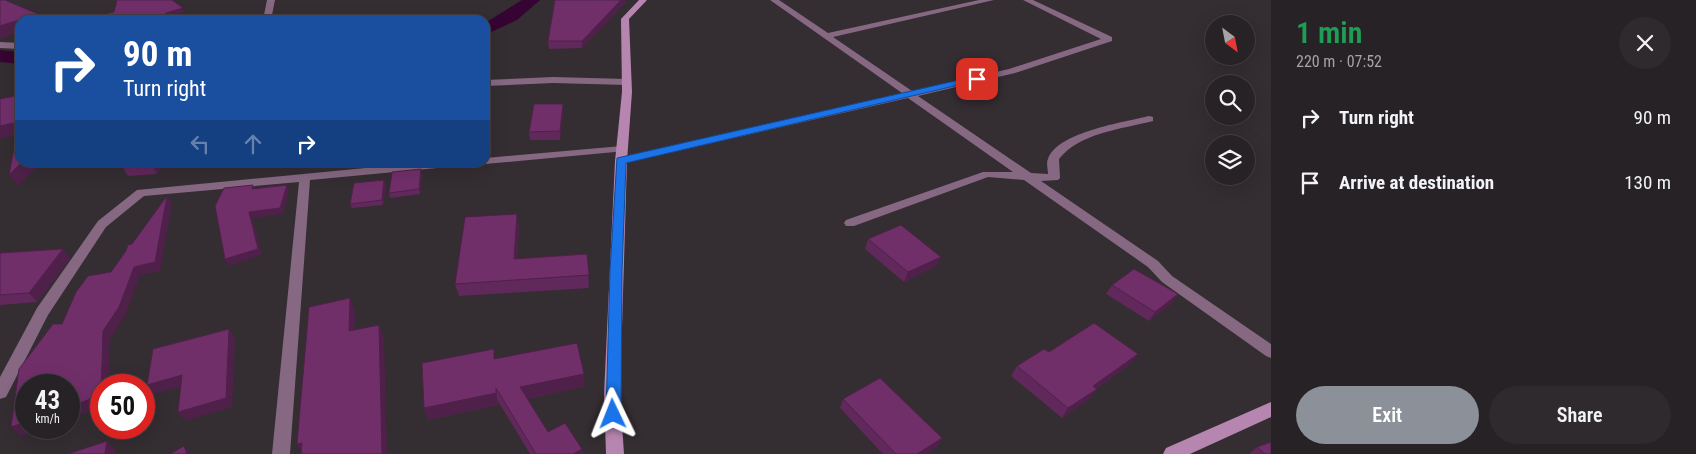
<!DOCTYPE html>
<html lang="en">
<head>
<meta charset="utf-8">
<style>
	:root { --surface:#272226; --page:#2f2a2e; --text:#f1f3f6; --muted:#a4a4a7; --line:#433f43; --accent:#8c9099 }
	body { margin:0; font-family:"Roboto Condensed",sans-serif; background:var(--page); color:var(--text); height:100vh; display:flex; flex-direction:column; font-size:19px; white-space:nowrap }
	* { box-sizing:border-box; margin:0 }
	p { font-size:16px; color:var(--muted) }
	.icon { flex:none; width:28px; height:28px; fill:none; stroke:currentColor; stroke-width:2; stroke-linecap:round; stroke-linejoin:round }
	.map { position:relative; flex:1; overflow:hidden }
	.sheet { display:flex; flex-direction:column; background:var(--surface); width:425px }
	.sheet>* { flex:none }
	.hud { position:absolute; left:15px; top:15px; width:475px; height:152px; border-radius:15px; box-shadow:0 5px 20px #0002,0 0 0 1px var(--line); background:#1a4fa0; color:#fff; overflow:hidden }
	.needle { width:32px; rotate:148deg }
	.fabs { position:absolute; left:1205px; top:15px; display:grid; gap:10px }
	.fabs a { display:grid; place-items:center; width:50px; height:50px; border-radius:50%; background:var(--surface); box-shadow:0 5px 20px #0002,0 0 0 1px var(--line); font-size:25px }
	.speed { position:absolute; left:15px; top:374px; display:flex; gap:10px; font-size:25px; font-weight:700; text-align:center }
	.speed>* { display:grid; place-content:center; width:65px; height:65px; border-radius:50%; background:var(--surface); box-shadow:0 5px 20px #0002,0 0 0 1px var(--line); line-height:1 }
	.speed small { font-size:12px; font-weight:400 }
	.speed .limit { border:8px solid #d22; background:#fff; color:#111 }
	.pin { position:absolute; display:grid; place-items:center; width:42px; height:42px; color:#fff; margin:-21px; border-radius:10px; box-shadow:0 2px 8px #0006 }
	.me { position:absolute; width:55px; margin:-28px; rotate:358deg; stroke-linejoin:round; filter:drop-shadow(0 0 4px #0008) }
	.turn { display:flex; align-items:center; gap:18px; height:105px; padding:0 25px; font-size:22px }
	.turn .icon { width:65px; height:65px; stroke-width:2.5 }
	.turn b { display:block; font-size:35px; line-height:42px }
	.lanes { display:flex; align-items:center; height:48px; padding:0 25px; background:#0003; justify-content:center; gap:25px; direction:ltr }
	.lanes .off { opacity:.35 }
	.round { display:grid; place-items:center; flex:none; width:52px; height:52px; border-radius:26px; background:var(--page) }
	.headline { display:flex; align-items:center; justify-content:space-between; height:85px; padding:0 25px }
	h1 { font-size:30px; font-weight:600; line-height:38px; color:#1e9e55 }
	.button { display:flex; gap:10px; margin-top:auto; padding:10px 25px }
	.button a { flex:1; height:58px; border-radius:30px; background:var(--accent); color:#fff; font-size:20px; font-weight:600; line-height:58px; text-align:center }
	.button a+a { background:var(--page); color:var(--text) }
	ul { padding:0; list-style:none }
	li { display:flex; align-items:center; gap:15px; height:65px; padding:0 25px }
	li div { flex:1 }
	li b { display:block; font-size:19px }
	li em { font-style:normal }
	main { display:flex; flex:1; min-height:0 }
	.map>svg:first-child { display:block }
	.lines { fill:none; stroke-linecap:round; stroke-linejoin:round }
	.canal { fill:#350432; fill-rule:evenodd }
	.minor { fill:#866882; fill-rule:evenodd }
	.secondary { fill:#b786b0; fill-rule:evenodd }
	.wall { fill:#61285b }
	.shaded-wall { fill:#4f214a }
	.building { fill:#712f6a; stroke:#4f214a }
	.route { fill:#1a73e8; stroke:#114b97 }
</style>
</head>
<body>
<main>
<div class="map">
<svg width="1271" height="454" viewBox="0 0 1271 454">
	<rect width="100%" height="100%" fill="#342d32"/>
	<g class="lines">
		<g class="canal">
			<path d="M 522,0 L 540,0 L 517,20 L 485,35 L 485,23 Z"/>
			<path d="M 0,50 L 20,52 L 20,64 L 0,62 Z"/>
		</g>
		<g class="minor">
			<path d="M 267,0 L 275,0 L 271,20 L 263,20 Z"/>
			<path d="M 770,0 L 779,0 L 828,33 L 979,0 L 994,0 L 833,37 L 912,91 L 1009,69 L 1101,39 L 1023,0 L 1033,0 L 1112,37 L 1112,41 L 1015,73 L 918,96 L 1031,173 L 1048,174 C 1048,170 1046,163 1048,159 C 1057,132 1125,122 1149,116 L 1153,117 L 1153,121 C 1122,129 1079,133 1059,159 L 1060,178 L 1058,180 L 1041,181 L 1158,261 L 1172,276 L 1271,344 L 1271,358 L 1266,356 L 1162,282 L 1148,267 L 1024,180 L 988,177 L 854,226 L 846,226 L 844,223 L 846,220 L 983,172 L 1013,172 L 908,98 L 621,164 L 617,163 L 615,161 L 621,158 L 902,93 Z"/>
			<path d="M 0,42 L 20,43 L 20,49 L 0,48 Z"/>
			<path d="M 553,77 L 627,79 L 632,82 L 627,85 L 553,83 L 485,86 L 485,80 Z"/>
			<path d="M 622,146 L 626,147 L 627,149 L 626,151 L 485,164 L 480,162 L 485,162 L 485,158 Z"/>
			<path d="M 428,162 L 474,162 L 469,165 L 310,180 L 290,454 L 272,454 L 299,182 L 144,196 L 106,227 L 48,315 L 6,397 L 0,399 L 0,377 L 37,308 L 98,221 L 137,190 Z"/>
		</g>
		<g class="secondary">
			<path d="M 639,0 L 647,0 L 629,19 L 632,92 L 627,161 L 620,394 L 624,454 L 606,454 L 604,394 L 615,161 L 622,92 L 621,19 Z"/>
			<path d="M 1271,402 L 1271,417 L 1190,454 L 1163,454 L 1166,448 Z"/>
		</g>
	</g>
	<g class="wall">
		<path d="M 555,0 L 626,0 L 626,2 L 582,48 L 549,49 L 548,41 Z"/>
		<path d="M 563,104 L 563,112 L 560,140 L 530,140 L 529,132 Z"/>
		<path d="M 126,162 L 165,162 L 157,174 L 128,176 L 123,168 Z"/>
		<path d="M 422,174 L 420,194 L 390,198 L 389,193 Z"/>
		<path d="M 384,180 L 386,184 L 383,205 L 352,208 L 350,204 Z"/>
		<path d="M 519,227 L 517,259 L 587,254 L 589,288 L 459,296 L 455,284 Z"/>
		<path d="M 868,239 L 937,266 L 904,282 L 865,249 Z"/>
		<path d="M 63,249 L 70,258 L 37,302 L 0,305 L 0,253 Z"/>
		<path d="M 1112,285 L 1178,294 L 1171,304 L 1149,321 L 1106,294 Z"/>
		<path d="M 1049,352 L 1131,363 L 1096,389 L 1090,398 L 1062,418 L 1011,376 L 1017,366 Z"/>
		<path d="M 496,359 L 585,386 L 527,399 L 548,432 L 582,449 L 583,454 L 530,454 L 498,401 L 498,405 L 428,420 L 424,408 Z"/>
		<path d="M 843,399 L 942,438 L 937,447 L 926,454 L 883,454 L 840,408 Z"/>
		<path d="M 1257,447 L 1271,454 L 1249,454 Z"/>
	</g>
	<g class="shaded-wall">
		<path d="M 621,0 L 626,0 L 626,2 L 582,48 L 582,41 Z"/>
		<path d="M 183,8 L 185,12 L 168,17 L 166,20 L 161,20 L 166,13 Z"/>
		<path d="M 38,14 L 42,20 L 20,20 L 20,32 L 0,39 L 0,26 Z"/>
		<path d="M 563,104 L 563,112 L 560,140 L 560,131 Z"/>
		<path d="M 19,122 L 20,134 L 0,139 L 0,126 Z"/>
		<path d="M 22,162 L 42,162 L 18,186 L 9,175 Z"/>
		<path d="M 154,162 L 165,162 L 157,174 L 152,166 Z"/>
		<path d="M 421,169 L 422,174 L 420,194 L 419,189 Z"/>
		<path d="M 384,180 L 386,184 L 383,205 L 382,200 Z"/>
		<path d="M 287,185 L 289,191 L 283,214 L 252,218 L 262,255 L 228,266 L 225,259 L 249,212 Z"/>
		<path d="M 167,196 L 172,205 L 160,271 L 140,275 L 125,316 L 110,339 L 109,385 L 101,385 L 103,331 Z"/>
		<path d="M 517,214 L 519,227 L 516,272 L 514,259 Z"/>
		<path d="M 63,249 L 70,258 L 37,302 L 29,293 Z"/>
		<path d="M 941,257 L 937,266 L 904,282 L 908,272 Z"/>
		<path d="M 1178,294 L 1171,304 L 1149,321 L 1155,312 Z"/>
		<path d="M 350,298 L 355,311 L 354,344 L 349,331 Z"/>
		<path d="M 379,325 L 384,338 L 387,454 L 382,454 Z"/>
		<path d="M 229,329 L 235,338 L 232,407 L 185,421 L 178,412 Z"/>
		<path d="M 1138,354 L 1131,363 L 1086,396 L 1093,386 Z"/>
		<path d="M 584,374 L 585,386 L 522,400 L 520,387 Z"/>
		<path d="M 182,375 L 189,384 L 154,394 L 147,385 Z"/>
		<path d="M 496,388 L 498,405 L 428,420 L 424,408 Z"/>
		<path d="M 101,389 L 101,407 L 69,419 L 69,407 Z"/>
		<path d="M 1097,389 L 1090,398 L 1062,418 L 1068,408 Z"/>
		<path d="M 26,422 L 26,428 L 44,428 L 21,436 L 11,427 Z"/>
		<path d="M 942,438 L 937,447 L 926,454 L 917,454 Z"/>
		<path d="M 107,441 L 115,450 L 115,454 L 105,454 Z"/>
		<path d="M 302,443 L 303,454 L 297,444 Z"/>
		<path d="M 184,446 L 190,454 L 187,454 Z"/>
		<path d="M 582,449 L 583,454 L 573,454 Z"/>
	</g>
	<g class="building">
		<path d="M 0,0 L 5,0 L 38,14 L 0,26 Z"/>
		<path d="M 117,0 L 172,0 L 183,8 L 166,13 L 161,20 L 79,20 L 114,12 Z"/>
		<path d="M 555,0 L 621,0 L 582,41 L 548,41 Z"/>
		<path d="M 20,95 L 20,162 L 22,162 L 9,175 L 19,122 L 0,126 L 0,99 Z"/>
		<path d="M 534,104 L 563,104 L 560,131 L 529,132 Z"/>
		<path d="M 126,162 L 154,162 L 152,166 L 123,168 Z"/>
		<path d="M 421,169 L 419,189 L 389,193 L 392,172 Z"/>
		<path d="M 384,180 L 382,200 L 350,204 L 354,183 Z"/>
		<path d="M 253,185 L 252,189 L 287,185 L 280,208 L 249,212 L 258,249 L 225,259 L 215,206 L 224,188 Z"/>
		<path d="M 167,196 L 155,262 L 134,267 L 119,307 L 103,331 L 101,395 L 69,407 L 69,385 L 26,385 L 26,422 L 11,427 L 19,369 L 53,324 L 62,324 L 76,292 L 88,276 L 111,272 L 126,251 L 128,245 L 132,244 Z"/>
		<path d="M 517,214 L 514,259 L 587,254 L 589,275 L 455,284 L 465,217 Z"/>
		<path d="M 901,225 L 941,257 L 908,272 L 868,239 Z"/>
		<path d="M 63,249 L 29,293 L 0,295 L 0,253 Z"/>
		<path d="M 1134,269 L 1178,294 L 1155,312 L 1112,285 Z"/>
		<path d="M 350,298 L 349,331 L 379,325 L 382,454 L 301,454 L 302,443 L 297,444 L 309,307 Z"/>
		<path d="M 1094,323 L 1138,354 L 1093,386 L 1097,389 L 1068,408 L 1017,366 L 1044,349 L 1049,352 Z"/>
		<path d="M 229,329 L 226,398 L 178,412 L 182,375 L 147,385 L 153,349 Z"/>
		<path d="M 577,343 L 584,374 L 520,387 L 548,432 L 565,423 L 582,449 L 573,454 L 536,454 L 496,388 L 496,393 L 424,408 L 422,363 L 494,349 L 494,359 Z"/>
		<path d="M 880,378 L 942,438 L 917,454 L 896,454 L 843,399 Z"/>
		<path d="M 107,441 L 105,454 L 68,454 Z"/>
		<path d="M 1271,442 L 1271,454 L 1265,454 L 1257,447 Z"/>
		<path d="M 184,446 L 187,454 L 170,454 Z"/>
	</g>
	<path class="route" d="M 977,76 L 981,79 L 980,80 L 626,163 L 622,271 L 621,414 L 619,419 L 613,421 L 608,419 L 606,414 L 610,271 L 617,158 Z"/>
</svg>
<div class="fabs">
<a><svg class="needle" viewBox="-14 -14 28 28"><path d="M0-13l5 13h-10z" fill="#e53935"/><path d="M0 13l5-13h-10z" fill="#a4a4a7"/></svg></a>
<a><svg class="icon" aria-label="search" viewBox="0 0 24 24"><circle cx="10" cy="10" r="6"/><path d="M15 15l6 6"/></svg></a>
<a><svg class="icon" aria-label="layers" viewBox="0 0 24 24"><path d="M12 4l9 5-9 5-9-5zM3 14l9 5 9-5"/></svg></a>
</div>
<div class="speed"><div>43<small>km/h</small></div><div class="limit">50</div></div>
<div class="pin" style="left:977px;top:79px;background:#d93025"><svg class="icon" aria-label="arrive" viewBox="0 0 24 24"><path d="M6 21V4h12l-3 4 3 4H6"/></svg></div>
<svg class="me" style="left:613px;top:414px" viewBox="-20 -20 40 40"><path d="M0-17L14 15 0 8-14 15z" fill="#1a73e8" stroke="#fff" stroke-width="4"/></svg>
<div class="hud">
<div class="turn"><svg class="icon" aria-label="right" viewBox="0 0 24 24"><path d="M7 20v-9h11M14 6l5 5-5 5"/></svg><div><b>90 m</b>Turn right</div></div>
<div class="lanes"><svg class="icon off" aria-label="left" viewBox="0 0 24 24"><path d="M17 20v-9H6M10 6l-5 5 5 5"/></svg><svg class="icon off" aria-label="ahead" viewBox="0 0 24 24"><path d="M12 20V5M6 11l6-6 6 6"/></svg><svg class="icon" aria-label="right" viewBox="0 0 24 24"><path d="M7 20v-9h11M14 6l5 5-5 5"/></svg></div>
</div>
</div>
<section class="sheet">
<div class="headline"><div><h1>1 min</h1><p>220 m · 07:52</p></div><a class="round"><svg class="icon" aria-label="close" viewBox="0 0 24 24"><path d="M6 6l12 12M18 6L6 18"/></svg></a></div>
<ul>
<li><svg class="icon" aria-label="right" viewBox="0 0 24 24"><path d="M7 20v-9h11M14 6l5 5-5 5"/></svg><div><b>Turn right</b></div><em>90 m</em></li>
<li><svg class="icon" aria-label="arrive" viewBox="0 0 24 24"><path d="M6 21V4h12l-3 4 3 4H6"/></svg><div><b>Arrive at destination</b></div><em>130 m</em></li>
</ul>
<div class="button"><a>Exit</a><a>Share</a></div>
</section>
</main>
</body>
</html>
